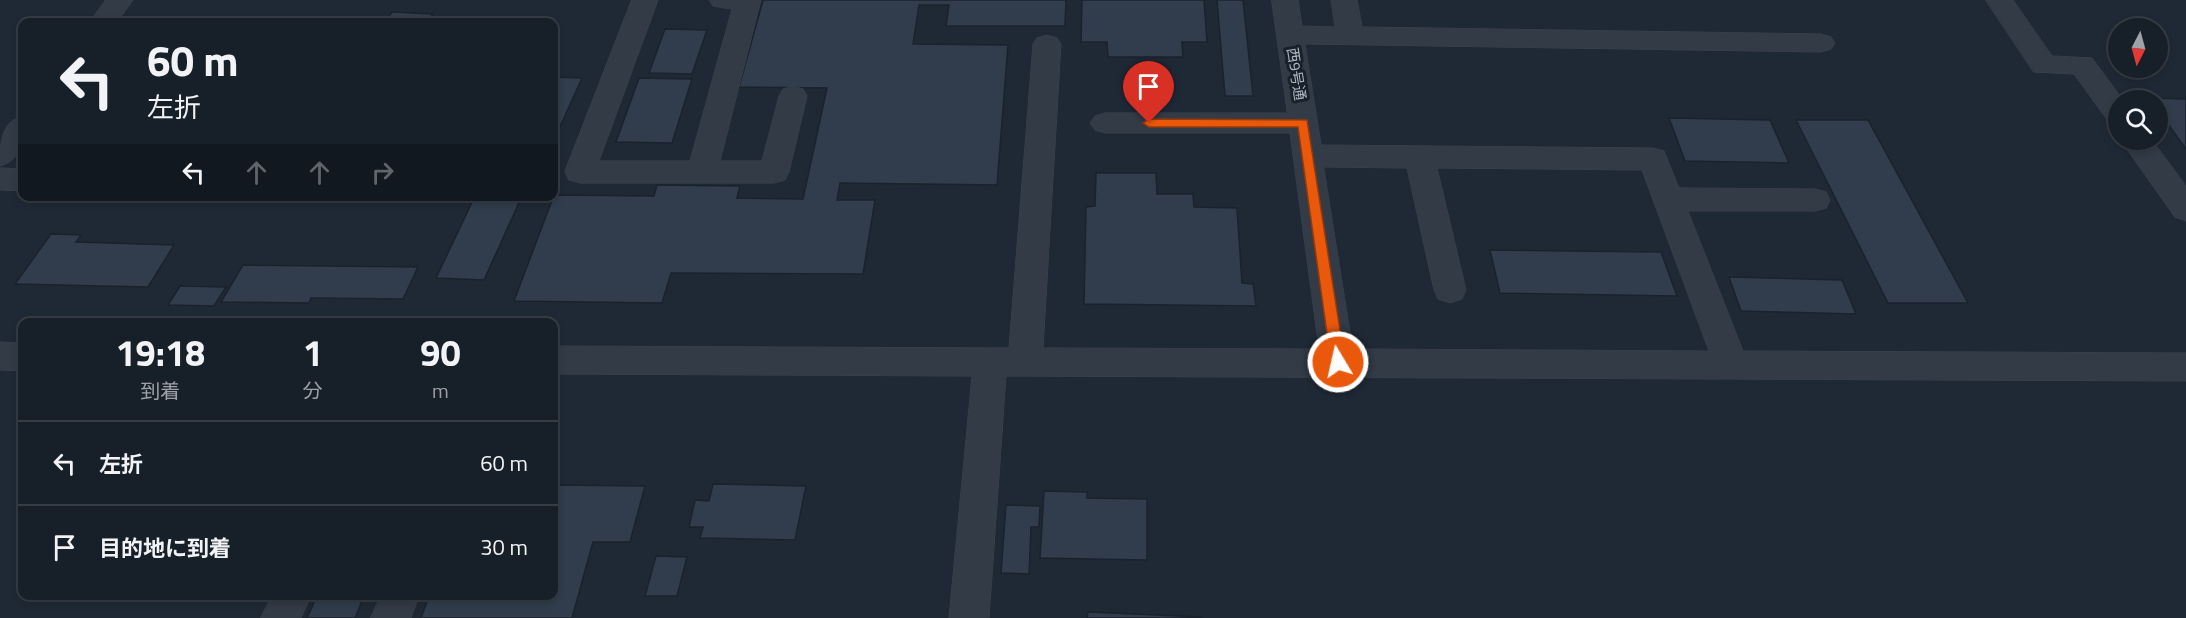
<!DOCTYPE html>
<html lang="ja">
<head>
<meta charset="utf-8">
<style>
	:root { --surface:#171f28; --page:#242c34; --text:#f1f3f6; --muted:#9ea2a8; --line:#363d45 }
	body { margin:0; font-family:"Titillium Web","Noto Sans JP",sans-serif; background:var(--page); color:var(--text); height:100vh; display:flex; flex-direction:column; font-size:22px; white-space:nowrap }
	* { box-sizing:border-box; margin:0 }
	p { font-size:20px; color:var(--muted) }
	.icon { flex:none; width:33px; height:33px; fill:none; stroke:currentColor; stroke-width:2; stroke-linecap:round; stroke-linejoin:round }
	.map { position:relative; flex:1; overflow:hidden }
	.drawer { position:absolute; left:18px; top:318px; width:540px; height:282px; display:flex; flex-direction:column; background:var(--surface); border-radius:12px; box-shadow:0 3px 9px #0003,0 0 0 2px var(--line) }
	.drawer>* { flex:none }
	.banner { position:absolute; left:18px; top:18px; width:540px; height:183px; border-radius:12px; box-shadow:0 3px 9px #0003,0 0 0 2px var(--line); background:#171f28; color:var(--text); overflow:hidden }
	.needle { width:39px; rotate:186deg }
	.fabs { position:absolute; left:2108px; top:18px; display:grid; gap:12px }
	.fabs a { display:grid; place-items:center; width:60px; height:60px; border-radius:50%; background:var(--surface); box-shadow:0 3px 9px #0003,0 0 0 2px var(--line); font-size:30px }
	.pin { position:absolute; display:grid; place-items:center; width:51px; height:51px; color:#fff; margin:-62px -26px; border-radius:50% 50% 50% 0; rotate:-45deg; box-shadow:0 0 6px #0007 }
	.pin .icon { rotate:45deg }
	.me { position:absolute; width:66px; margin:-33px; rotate:351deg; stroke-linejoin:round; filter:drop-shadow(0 0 4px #0008) }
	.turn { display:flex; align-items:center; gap:21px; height:126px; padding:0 30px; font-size:27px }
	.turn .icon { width:78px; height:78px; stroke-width:2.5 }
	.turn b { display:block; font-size:42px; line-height:51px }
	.lanes { display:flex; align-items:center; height:57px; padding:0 30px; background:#0003; justify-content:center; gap:30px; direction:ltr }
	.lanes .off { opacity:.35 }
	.eta { display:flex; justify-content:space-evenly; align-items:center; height:102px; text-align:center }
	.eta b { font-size:36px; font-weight:700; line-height:42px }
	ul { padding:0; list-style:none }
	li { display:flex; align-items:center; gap:18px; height:84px; padding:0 30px; border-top:2px solid var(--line) }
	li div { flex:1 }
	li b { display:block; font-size:22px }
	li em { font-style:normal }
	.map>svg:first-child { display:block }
	.building { fill:#313d4c; stroke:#1a222c; stroke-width:1.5 }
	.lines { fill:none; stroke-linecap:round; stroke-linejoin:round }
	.minor-casing { stroke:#3c444f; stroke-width:1 }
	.minor { fill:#323b46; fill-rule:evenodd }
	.route { fill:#ea580c; stroke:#983908; stroke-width:1.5 }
	.labels { text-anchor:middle; stroke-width:6; stroke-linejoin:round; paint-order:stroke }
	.street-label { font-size:15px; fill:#acb6c3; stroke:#18202a }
</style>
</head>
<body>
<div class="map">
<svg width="2186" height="618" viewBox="0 0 2186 618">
	<rect width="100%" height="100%" fill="#1f2935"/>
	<g class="building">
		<path d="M 763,0 L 1066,0 L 1065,26 L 946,26 L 949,5 L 919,5 L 913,44 L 1008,45 L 997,185 L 840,183 L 837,200 L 875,200 L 863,274 L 671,273 L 662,303 L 514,301 L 554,195 L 654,196 L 657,185 L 740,186 L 737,198 L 803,199 L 827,88 L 739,87 Z"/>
		<path d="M 1082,0 L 1204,0 L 1207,42 L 1182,42 L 1183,57 L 1108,57 L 1107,42 L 1081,42 Z"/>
		<path d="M 1217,0 L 1243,0 L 1253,96 L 1225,96 Z"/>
		<path d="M 392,12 L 433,14 L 428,22 L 385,22 Z"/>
		<path d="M 452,20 L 511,22 L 450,22 Z"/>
		<path d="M 665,29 L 707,30 L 692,74 L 649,73 Z"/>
		<path d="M 554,77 L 582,78 L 554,140 Z"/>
		<path d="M 639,78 L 692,79 L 672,143 L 616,142 Z"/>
		<path d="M 2149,98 L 2186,99 L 2186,149 L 2157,109 L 2157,100 Z"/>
		<path d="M 1669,118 L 1770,120 L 1789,163 L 1685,161 Z"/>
		<path d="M 1796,120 L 1868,120 L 1968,303 L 1888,303 Z"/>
		<path d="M 1096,173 L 1156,173 L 1157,194 L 1193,194 L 1194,207 L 1237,208 L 1242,283 L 1253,284 L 1256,306 L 1084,304 L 1086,207 L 1095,206 Z"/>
		<path d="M 475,196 L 522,196 L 484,280 L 436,278 Z"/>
		<path d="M 51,234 L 81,235 L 76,242 L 174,245 L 148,287 L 15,284 Z"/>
		<path d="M 1490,250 L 1661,252 L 1677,296 L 1500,293 Z"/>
		<path d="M 243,265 L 418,267 L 403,299 L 311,298 L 309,303 L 221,302 Z"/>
		<path d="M 1729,277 L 1842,280 L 1856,314 L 1741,311 Z"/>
		<path d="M 180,286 L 226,287 L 214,306 L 168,305 Z"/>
		<path d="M 713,484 L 806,486 L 795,540 L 700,538 L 703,527 L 689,527 L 695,500 L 709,501 Z"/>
		<path d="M 554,485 L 645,486 L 630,542 L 593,542 L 572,618 L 421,618 L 429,596 L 554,596 Z"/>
		<path d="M 1044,491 L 1087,492 L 1087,498 L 1147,499 L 1147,560 L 1040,558 Z"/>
		<path d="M 1006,505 L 1040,506 L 1039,527 L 1031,527 L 1029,574 L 1001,573 Z"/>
		<path d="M 656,556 L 687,557 L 677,596 L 645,596 Z"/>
		<path d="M 317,596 L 364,596 L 355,618 L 307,618 Z"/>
		<path d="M 1088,612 L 1202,617 L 1202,618 L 1087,618 Z"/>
	</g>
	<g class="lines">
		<defs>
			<g id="minor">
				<path d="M 106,0 L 133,0 L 117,22 L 90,22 Z"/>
				<path d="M 632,0 L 658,0 L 599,161 L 690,161 L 732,9 L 713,6 L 709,0 L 761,0 L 720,161 L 762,161 L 779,96 L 783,89 L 793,86 L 803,89 L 807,96 L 789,172 L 785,180 L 774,183 L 580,183 L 569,180 L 565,172 Z"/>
				<path d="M 1272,0 L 1298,0 L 1302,26 L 1335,27 L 1331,0 L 1357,0 L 1362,27 L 1821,34 L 1831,37 L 1835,43 L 1831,49 L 1821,52 L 1305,44 L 1321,145 L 1653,148 L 1664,151 L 1679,188 L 1815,189 L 1826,192 L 1830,200 L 1826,208 L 1815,211 L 1688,211 L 1743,351 L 2186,353 L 2186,381 L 1006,376 L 989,618 L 949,618 L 972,376 L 554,374 L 554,346 L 1009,348 L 1033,44 L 1037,38 L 1047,35 L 1057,38 L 1061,44 L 1043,348 L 1319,349 L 1290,133 L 1105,133 L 1095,130 L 1090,123 L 1095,116 L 1105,113 L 1287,113 ZM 1324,167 L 1407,168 L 1434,290 L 1438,299 L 1450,303 L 1462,299 L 1466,290 L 1437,168 L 1642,170 L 1709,351 L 1353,349 Z"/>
				<path d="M 1986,0 L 2013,0 L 2052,56 L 2092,58 L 2123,100 L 2118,100 L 2118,124 L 2108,121 L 2074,74 L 2034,72 Z"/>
				<path d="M 22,116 C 24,137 24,159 0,166 C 0,144 0,123 22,116 Z"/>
				<path d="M 2121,140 L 2152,140 L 2186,186 L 2186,221 L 2175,217 Z"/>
				<path d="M 0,168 L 22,169 L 22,191 L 0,190 Z"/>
				<path d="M 0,342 L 22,343 L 22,371 L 0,370 Z"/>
				<path d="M 272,596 L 311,596 L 301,618 L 261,618 Z"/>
				<path d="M 381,596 L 419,596 L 411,618 L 371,618 Z"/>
			</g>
		</defs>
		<use href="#minor" class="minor-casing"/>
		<use href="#minor" class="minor"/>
	</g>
	<path class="route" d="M 1149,119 L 1307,120 L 1345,362 L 1343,366 L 1338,368 L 1331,362 L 1298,127 L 1149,127 L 1143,123 Z"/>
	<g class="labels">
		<g class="street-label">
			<text transform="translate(1296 74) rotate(81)" y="5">西9号通</text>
		</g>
	</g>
</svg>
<div class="fabs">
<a><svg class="needle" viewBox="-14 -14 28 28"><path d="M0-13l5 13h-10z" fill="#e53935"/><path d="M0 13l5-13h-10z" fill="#9ea2a8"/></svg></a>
<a><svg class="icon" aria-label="search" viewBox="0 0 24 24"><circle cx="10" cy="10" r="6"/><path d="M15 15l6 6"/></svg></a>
</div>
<div class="pin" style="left:1149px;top:123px;background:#d93025"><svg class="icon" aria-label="arrive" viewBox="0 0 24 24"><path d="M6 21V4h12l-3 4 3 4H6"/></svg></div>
<svg class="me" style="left:1338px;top:362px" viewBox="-20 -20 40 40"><circle r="17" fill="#ea580c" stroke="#fff" stroke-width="3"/><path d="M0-11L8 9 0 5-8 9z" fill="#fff"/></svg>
<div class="banner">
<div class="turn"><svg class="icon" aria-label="left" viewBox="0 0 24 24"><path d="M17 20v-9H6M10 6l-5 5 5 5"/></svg><div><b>60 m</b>左折</div></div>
<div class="lanes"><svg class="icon" aria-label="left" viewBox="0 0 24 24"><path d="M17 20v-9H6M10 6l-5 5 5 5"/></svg><svg class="icon off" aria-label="ahead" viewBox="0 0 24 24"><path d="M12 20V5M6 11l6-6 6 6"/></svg><svg class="icon off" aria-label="ahead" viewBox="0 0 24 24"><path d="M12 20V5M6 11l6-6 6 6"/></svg><svg class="icon off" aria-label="right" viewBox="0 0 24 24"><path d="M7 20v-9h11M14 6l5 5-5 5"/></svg></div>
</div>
<section class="drawer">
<div class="eta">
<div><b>19:18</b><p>到着</p></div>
<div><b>1</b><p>分</p></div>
<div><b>90</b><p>m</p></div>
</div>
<ul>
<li><svg class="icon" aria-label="left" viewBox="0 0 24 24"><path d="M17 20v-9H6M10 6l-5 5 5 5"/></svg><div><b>左折</b></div><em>60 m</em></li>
<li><svg class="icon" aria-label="arrive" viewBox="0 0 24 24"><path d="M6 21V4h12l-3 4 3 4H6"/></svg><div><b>目的地に到着</b></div><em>30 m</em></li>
</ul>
</section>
</div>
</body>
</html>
